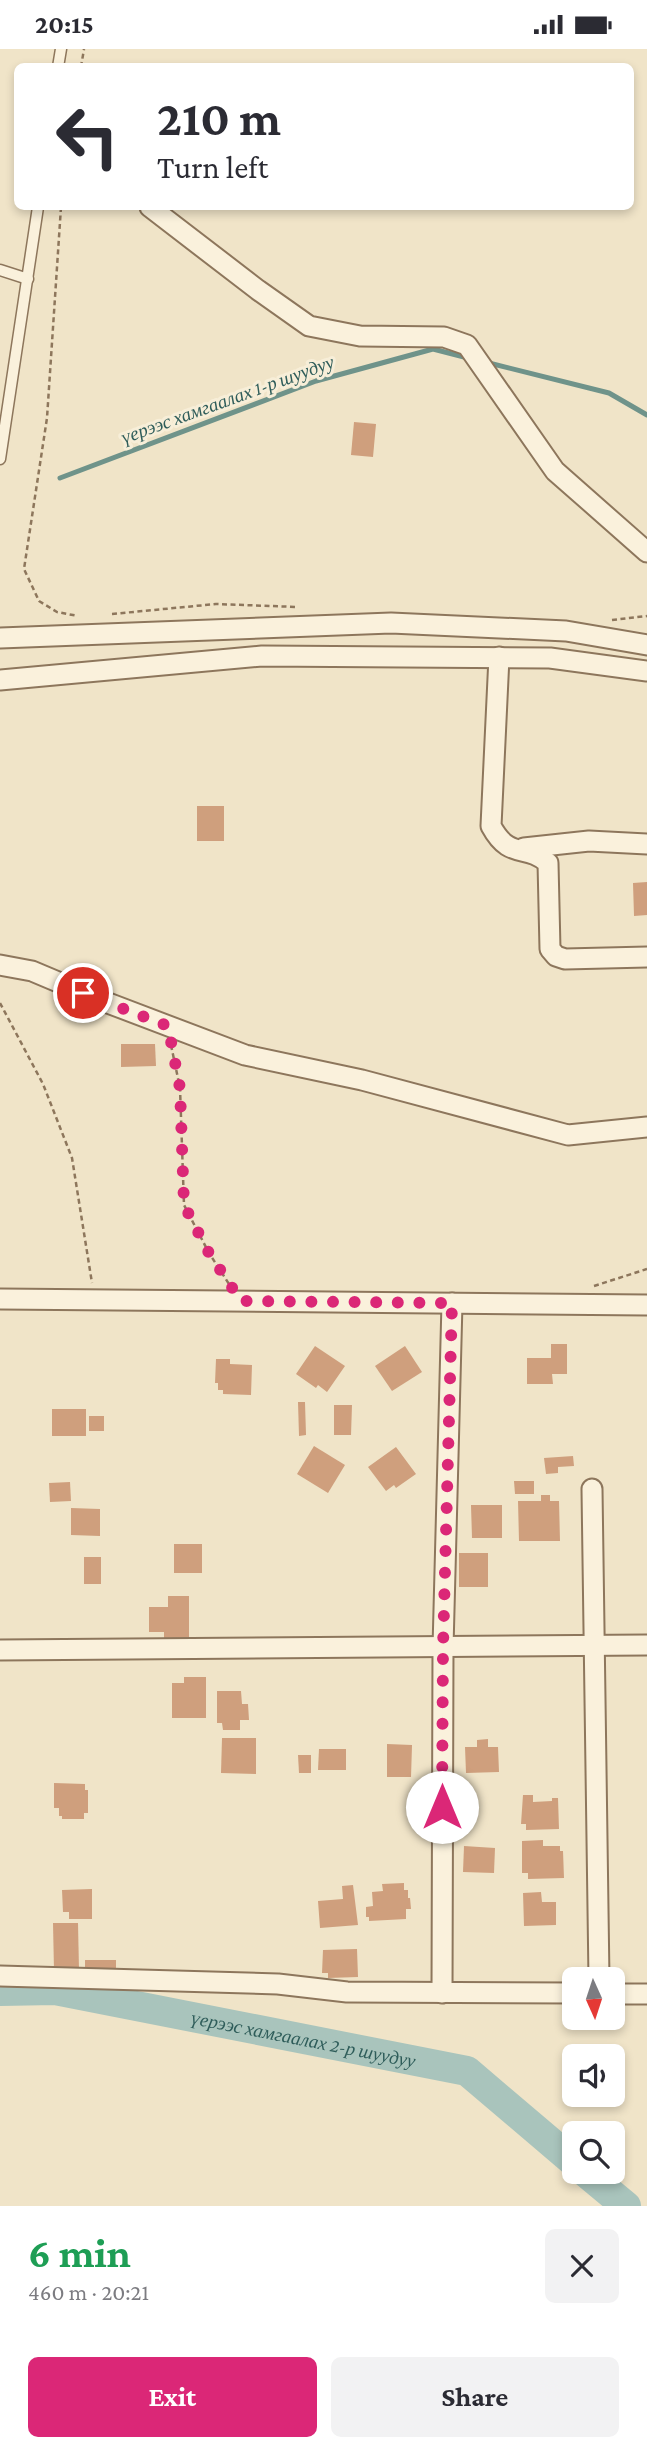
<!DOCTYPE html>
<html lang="en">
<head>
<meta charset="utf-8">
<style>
	:root { --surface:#fff; --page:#f2f2f3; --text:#2b2b33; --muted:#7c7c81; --accent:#db2777 }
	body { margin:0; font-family:"Crimson Pro",serif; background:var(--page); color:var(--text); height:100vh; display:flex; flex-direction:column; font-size:26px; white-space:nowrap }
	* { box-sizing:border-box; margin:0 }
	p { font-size:23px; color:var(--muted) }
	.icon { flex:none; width:38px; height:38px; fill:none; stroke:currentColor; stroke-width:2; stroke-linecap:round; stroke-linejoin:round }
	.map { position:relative; height:2157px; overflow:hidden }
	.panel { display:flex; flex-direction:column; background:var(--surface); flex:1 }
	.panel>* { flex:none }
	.top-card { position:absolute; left:14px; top:14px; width:620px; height:147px; border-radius:10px; box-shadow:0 4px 10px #0003; background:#fff; color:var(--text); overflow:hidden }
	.needle { width:46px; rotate:177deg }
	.tools { position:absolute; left:562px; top:1918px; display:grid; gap:14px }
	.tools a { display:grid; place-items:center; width:63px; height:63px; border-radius:10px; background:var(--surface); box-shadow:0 4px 10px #0003; font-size:35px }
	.pin { position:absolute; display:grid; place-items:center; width:60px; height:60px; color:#fff; margin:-30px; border:4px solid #fff; border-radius:50%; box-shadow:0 2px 7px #0007 }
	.me { position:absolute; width:77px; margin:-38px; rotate:0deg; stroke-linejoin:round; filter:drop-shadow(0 0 5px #0008) }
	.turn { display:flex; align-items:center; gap:24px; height:147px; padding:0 28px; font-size:32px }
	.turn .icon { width:91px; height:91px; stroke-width:2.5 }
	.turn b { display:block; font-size:49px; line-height:60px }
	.round { display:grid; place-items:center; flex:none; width:74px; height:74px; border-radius:10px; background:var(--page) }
	.headline { display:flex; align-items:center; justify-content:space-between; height:119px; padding:0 28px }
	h1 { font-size:42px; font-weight:700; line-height:52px; color:#1e9e55 }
	.action { display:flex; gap:14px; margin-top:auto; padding:14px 28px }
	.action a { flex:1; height:80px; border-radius:10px; background:var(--accent); color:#fff; font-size:28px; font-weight:700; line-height:80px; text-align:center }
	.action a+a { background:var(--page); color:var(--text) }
	.status { display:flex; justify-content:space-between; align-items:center; height:49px; padding:0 35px; background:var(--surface); direction:ltr }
	.status svg { height:19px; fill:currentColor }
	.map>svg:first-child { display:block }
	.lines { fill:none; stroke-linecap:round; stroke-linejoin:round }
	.stream { stroke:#6f938a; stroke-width:5 }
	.river { stroke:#a9c4bc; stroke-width:30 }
	.building { fill:#cf9f7d }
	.service-casing { stroke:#8d765c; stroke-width:13 }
	.minor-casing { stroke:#8d765c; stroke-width:23 }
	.path { stroke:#8d765c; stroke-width:2.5; stroke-dasharray:5 3.5; stroke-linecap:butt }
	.service { stroke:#faf1dc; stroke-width:10 }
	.minor { stroke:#faf1dc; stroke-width:19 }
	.route { stroke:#db2777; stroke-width:12; stroke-dasharray:0 21.6 }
	.labels { text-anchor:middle; stroke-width:6; stroke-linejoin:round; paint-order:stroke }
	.water-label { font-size:19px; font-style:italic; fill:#2f5d5a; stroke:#f7eed8 }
</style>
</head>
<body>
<div class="status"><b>20:15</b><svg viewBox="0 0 49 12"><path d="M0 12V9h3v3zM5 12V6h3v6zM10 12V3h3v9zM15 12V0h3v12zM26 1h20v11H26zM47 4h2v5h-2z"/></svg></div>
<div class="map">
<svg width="647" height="2157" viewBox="0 0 647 2157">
	<rect width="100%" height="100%" fill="#f0e4c8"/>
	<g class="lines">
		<g class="stream">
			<path d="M 485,313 L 609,344 L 647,366"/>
			<path d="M 60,429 L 316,332 L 433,300 L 468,309"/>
		</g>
		<g class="river">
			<path id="s1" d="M 0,1942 L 55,1941 L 467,2022 L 574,2113"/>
			<path d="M 585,2123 L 626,2157"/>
		</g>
	</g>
	<g class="building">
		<path d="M 354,373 L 376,375 L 373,408 L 351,406 Z"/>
		<rect x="197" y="757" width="27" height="35"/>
		<path d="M 647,833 L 647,866 L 634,867 L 633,834 Z"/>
		<path d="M 121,995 L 155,995 L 156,1017 L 121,1018 Z"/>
		<path d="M 551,1295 L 567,1295 L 567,1325 L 552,1325 L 553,1335 L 527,1335 L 527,1309 L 551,1309 Z"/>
		<path d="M 315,1297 L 345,1317 L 327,1343 L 318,1336 L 316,1339 L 296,1325 Z"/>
		<path d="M 405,1297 L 422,1323 L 392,1342 L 375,1317 Z"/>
		<path d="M 216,1310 L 230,1310 L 230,1315 L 252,1316 L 251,1346 L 223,1345 L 223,1341 L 218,1341 L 218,1334 L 215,1334 Z"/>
		<path d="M 298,1353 L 305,1353 L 306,1386 L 299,1387 Z"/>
		<path d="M 334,1356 L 352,1356 L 351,1386 L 334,1386 Z"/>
		<rect x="52" y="1360" width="34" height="27"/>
		<rect x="89" y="1367" width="15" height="15"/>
		<path d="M 314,1397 L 345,1416 L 328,1444 L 297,1425 Z"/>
		<path d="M 396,1398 L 416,1425 L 396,1439 L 394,1436 L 386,1442 L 368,1418 Z"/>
		<path d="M 573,1407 L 574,1417 L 558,1418 L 558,1424 L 546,1425 L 544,1409 Z"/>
		<path d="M 514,1432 L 534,1432 L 534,1445 L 515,1445 Z"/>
		<path d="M 70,1433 L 71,1452 L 50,1453 L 49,1434 Z"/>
		<path d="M 541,1446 L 550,1446 L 550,1452 L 559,1452 L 560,1492 L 519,1492 L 518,1452 L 541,1452 Z"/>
		<path d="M 471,1456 L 502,1456 L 502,1489 L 472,1489 Z"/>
		<path d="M 71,1459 L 100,1460 L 100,1487 L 71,1486 Z"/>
		<rect x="174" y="1495" width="28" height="29"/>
		<rect x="459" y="1504" width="29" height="34"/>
		<rect x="84" y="1508" width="17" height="27"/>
		<path d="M 168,1547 L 189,1547 L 189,1589 L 164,1590 L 164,1583 L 149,1583 L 149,1558 L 168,1558 Z"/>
		<path d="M 184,1628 L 206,1628 L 206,1669 L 172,1669 L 172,1634 L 184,1634 Z"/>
		<path d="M 217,1642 L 241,1642 L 242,1655 L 248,1655 L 249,1671 L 240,1671 L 240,1681 L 223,1681 L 222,1674 L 217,1674 Z"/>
		<path d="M 222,1689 L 256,1689 L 256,1725 L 221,1724 Z"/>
		<path d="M 488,1690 L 488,1698 L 498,1698 L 499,1723 L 466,1724 L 465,1698 L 477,1698 L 477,1691 Z"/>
		<path d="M 387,1695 L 412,1696 L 411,1728 L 387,1728 Z"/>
		<path d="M 319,1700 L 346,1700 L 346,1721 L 318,1721 Z"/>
		<path d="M 298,1706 L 311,1706 L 311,1724 L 299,1724 Z"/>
		<path d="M 54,1734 L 85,1735 L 85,1741 L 88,1741 L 88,1764 L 84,1764 L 84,1770 L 62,1770 L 62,1767 L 59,1767 L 59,1759 L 54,1759 Z"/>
		<path d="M 523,1746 L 533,1746 L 533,1753 L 552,1752 L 552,1749 L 558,1749 L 559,1780 L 526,1781 L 526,1775 L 521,1775 Z"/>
		<path d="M 543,1791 L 543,1797 L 560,1797 L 560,1802 L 563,1802 L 564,1829 L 528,1830 L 528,1824 L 522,1824 L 522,1792 Z"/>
		<path d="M 464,1797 L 495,1799 L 494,1824 L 463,1823 Z"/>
		<path d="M 404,1834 L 404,1841 L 408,1841 L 408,1849 L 410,1849 L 411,1860 L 406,1860 L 406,1870 L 369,1872 L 369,1868 L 366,1868 L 366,1858 L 373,1857 L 372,1843 L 383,1842 L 382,1835 Z"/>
		<path d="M 353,1836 L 358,1876 L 320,1879 L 318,1852 L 343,1850 L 342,1837 Z"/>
		<path d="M 92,1840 L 92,1870 L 69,1870 L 69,1863 L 63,1863 L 62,1841 Z"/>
		<path d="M 541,1843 L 542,1853 L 556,1853 L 556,1876 L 524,1877 L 523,1844 Z"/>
		<path d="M 53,1874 L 78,1874 L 79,1921 L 54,1922 Z"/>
		<path d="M 357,1900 L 358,1928 L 328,1929 L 328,1924 L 322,1924 L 323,1901 Z"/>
		<path d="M 85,1911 L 116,1911 L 116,1922 L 85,1923 Z"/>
	</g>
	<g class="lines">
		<defs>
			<g id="service">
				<path d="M 58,18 L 61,0"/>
				<path d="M 0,221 L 28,230"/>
				<path d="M 0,410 L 38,158"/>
			</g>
			<g id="minor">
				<path d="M 150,158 L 258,241 L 309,277 L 360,287 L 444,288 L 467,296 L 555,422 L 647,503"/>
				<path d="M 0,589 L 391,574 L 566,582 L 647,596"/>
				<path d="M 499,608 L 491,777 C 510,812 525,794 548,814 L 550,900 L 556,907 L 565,910 L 647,908"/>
				<path d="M 0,631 L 262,607 L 550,609 L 647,622"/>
				<path d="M 524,799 L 589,792 L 647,795"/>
				<path d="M 0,916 L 32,922 L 108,954 L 245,1006 L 362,1031 L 568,1086 L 647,1078"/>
				<path d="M 0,1250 L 647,1256"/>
				<path d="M 592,1440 L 599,1930"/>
				<path d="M 0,1601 L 647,1596"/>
				<path d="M 0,1927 L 278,1935 L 347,1943 L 574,1944"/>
				<path d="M 442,1944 L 443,1599 L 452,1254"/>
				<path d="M 612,1945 L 647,1945"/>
			</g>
		</defs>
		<use href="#service" class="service-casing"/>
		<use href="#minor" class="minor-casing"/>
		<g class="path">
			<path d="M 81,18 L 84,0"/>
			<path d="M 61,158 L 47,369 L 24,520 L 39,552 L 57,563 L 78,567"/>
			<path d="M 112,565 L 216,555 L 298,558"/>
			<path d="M 612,571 L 647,567"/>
			<path d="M 0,954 L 43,1035 L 72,1109 L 92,1234"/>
			<path d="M 171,996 L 180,1039 L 184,1156 L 209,1204 L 229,1235"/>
			<path d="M 594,1237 L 647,1220"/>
		</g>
		<use href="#service" class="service"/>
		<use href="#minor" class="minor"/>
	</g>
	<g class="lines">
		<path class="route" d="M 83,944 L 168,977 L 180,1039 L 184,1156 L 209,1204 L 241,1252 L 452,1254 L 443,1599 L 442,1758"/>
	</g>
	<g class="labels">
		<g class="water-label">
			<text transform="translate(227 350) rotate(-20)" y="7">үерээс хамгаалах 1-р шуудуу</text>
			<text dy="7" stroke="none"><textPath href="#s1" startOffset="308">үерээс хамгаалах 2-р шуудуу</textPath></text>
		</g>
	</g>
</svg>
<div class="tools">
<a><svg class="needle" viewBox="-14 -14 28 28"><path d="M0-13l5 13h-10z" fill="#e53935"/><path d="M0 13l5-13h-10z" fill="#7c7c81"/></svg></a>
<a><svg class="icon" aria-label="sound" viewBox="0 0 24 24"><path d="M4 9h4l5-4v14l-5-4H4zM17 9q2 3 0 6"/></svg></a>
<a><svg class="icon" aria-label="search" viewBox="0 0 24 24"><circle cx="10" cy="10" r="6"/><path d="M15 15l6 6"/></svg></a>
</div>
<div class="pin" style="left:83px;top:944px;background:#d93025"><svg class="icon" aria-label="arrive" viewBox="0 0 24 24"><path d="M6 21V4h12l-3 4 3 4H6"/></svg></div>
<svg class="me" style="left:442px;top:1758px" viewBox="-20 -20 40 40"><circle r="19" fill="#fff"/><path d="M0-13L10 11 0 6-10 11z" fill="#db2777"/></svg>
<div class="top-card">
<div class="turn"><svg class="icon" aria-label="left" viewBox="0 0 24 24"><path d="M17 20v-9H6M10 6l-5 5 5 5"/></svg><div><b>210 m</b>Turn left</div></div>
</div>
</div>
<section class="panel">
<div class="headline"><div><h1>6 min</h1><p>460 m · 20:21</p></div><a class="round"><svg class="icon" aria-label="close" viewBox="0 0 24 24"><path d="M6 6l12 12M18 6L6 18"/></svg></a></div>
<div class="action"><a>Exit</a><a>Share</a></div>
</section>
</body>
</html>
